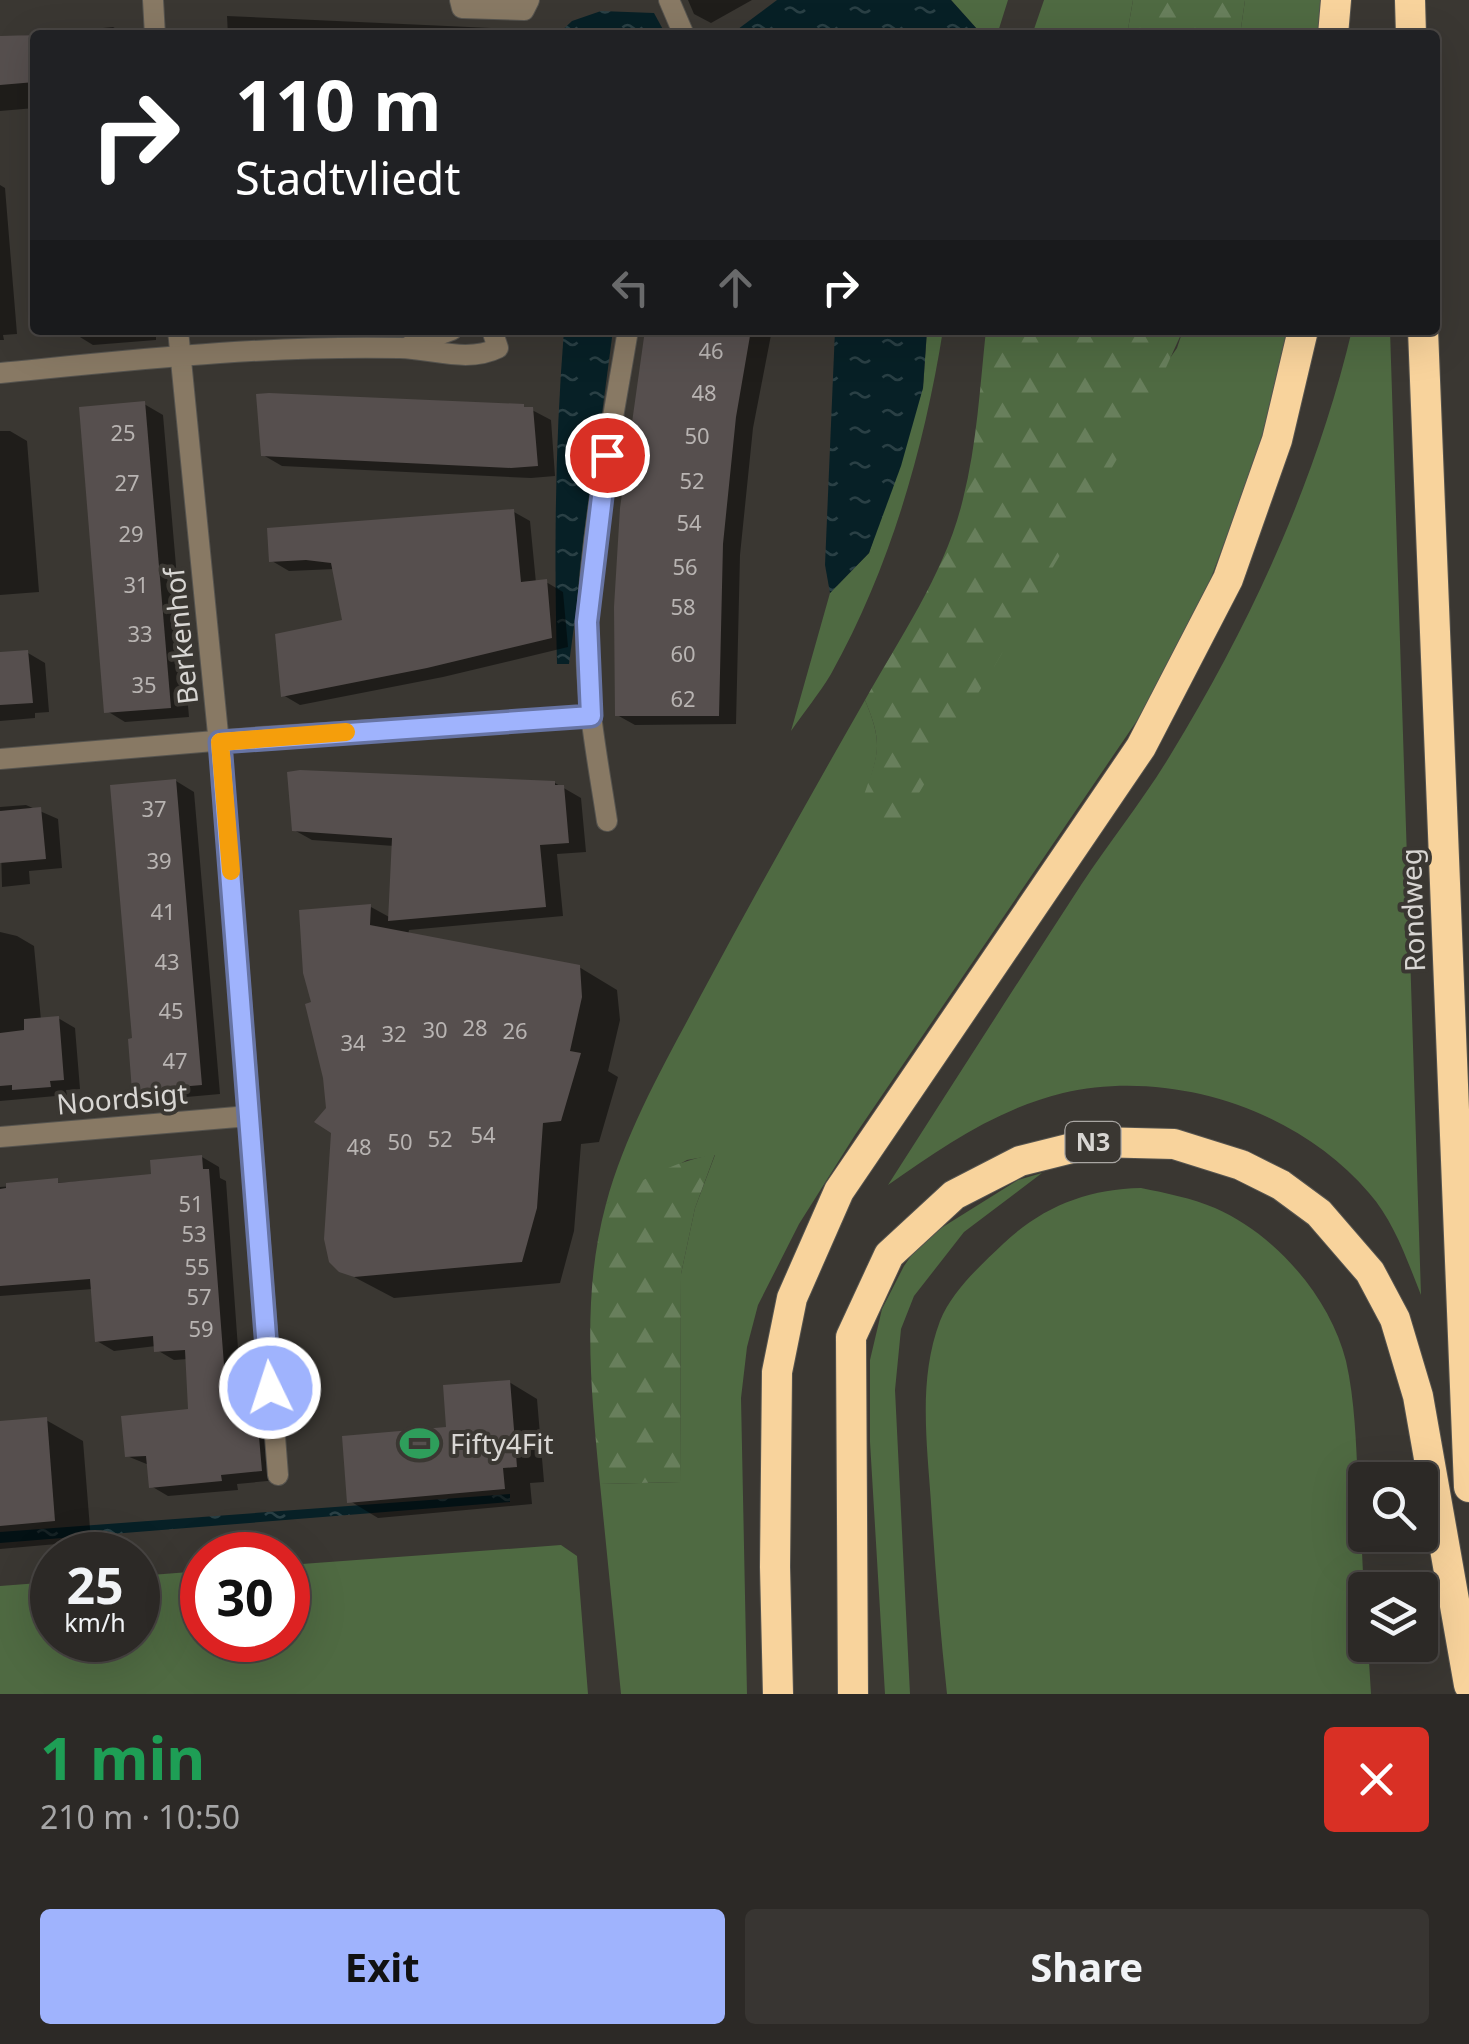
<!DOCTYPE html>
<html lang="en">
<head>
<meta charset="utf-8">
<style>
	:root { --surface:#2c2926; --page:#383532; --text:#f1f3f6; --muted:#a6a6a7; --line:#484543; --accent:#9fb3fd }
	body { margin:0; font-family:"Noto Sans",sans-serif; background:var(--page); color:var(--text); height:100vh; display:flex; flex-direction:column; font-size:38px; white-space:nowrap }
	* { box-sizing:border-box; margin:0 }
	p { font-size:32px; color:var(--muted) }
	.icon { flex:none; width:55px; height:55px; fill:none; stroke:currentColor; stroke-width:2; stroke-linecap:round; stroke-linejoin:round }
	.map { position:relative; height:1694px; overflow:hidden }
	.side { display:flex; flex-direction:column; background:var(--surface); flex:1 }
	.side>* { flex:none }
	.guide { position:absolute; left:30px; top:30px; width:1410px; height:305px; border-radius:10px; box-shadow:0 10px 40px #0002,0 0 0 2px var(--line); background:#202124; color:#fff; overflow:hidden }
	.buttons { position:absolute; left:1348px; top:1462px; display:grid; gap:20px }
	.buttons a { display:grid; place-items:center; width:90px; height:90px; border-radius:10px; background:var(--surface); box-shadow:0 10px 40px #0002,0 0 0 2px var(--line); font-size:50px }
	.speed { position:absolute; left:30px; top:1532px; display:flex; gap:20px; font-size:50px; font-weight:700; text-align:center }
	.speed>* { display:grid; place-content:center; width:130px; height:130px; border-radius:50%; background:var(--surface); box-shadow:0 10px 40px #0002,0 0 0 2px var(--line); line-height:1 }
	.speed small { font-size:25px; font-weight:400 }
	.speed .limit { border:15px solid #d22; background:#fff; color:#111 }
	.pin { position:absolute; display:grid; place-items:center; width:85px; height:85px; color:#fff; margin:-42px; border:5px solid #fff; border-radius:50%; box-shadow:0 2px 10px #0007 }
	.me { position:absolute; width:110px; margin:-55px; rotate:356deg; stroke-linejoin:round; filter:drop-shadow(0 0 8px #0008) }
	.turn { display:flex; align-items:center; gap:35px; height:210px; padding:0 40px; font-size:45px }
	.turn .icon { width:130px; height:130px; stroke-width:2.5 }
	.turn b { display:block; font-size:70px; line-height:85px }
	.lanes { display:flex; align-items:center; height:95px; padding:0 40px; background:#0003; justify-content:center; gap:50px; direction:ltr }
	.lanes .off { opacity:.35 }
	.round { display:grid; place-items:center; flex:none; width:105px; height:105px; border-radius:10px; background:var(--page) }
	.summary { display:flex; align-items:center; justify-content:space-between; height:170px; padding:0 40px }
	h1 { font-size:60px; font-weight:700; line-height:75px; color:#1e9e55 }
	.action { display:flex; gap:20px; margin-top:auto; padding:20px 40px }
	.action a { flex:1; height:115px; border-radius:10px; background:var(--accent); color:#111; font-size:40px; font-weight:700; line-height:115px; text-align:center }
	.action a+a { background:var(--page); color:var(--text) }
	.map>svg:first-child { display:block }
	.green { fill:#4f6a42 }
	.forest { fill:url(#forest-firs) }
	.water { fill:url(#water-ripples) }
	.shadow { fill:#0007 }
	.building { fill:#564f4e }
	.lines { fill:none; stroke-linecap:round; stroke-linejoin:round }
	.street-casing { stroke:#56544f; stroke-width:22 }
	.highway-casing { stroke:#56544f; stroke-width:32 }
	.street { stroke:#887964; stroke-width:20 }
	.highway { stroke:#f8d39c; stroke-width:30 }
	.route-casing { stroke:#6774a4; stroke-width:25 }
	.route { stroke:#9fb3fd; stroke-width:18 }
	.slow { stroke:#f59e0b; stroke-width:18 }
	.labels { text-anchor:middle; stroke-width:8; stroke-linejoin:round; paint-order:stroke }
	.number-label { font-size:22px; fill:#b8b4b2 }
	.shield { fill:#3a3732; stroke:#a9a6a3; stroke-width:2.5 }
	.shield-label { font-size:25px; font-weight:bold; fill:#d8d6d3 }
	.street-label { font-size:28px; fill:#d8d6d3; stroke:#3a3732 }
	.poi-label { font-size:28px; fill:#d8d6d3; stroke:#3a3732; text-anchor:start }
</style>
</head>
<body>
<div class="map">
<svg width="1469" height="1694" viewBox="0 0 1469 1694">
	<defs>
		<pattern id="forest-firs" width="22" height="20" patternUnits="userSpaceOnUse" patternTransform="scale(2.5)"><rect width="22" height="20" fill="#4f6a42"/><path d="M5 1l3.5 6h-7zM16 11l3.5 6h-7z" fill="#687f5c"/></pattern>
		<pattern id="water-ripples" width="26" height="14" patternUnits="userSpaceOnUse" patternTransform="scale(2.5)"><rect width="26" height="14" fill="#072026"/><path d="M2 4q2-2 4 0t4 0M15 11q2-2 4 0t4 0" fill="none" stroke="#2a4045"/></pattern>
	</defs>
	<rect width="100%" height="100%" fill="#3a3732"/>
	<g class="green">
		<path d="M 951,0 L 1008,0 L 997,35 L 978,35 L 977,29 Z"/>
		<path d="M 1044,0 L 1133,0 L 1127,35 L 1032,35 Z"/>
		<path d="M 1245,0 L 1321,0 L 1319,35 L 1240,35 Z"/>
		<path d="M 927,330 L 943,330 C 924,449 890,568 831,674 C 819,694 804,712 791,731 L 830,593 L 869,553 L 923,388 Z"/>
		<path d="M 1183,330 L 1288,330 L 1263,441 L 1198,612 L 1136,722 L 855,1135 L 799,1224 L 758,1305 L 747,1347 L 741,1398 L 747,1694 L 621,1694 L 600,1484 L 680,1482 L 681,1274 L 695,1208 L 715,1155 L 687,1160 L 606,1204 C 626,1130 665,1063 701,995 C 754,896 809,798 865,700 C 883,743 879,753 865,795 L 1177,348 Z"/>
		<path d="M 1352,330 L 1390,330 L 1421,1295 C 1407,1260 1394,1221 1369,1193 C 1298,1109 1170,1068 1063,1093 C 997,1109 942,1147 888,1185 C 952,1085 1016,985 1081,885 C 1110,841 1144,799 1171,754 C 1252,621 1316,481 1352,330 Z"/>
		<path d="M 1042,1173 L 964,1232 L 914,1296 L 901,1329 L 895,1390 L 910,1694 L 885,1694 L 870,1442 L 870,1360 L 882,1309 L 904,1266 L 922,1240 L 1018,1180 Z"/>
		<path d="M 1141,1188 C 1166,1193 1191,1198 1215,1208 C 1275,1234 1330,1297 1346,1361 C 1355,1401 1356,1443 1358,1484 C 1361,1537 1365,1591 1365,1645 L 1368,1645 L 1371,1694 L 947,1694 C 940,1630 935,1567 931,1503 C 927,1443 918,1379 940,1321 C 952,1291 980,1266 1003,1244 C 1042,1207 1087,1189 1141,1188 Z"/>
		<path d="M 561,1545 L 577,1556 L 588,1694 L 0,1694 L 0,1586 L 52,1582 L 52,1640 L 138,1640 L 138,1576 L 202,1571 L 202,1640 L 288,1640 L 288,1565 Z"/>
	</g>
	<g class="forest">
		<path d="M 1133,0 L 1245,0 L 1240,35 L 1127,35 Z"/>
		<path d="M 986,330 L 1183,330 L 1149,405 L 890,842 L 864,795 C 879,753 883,743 865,700 C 901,636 946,571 963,499 C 977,444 980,386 986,330 Z"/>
		<path d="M 715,1154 L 695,1208 L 681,1274 L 680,1482 L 600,1484 C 591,1391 581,1296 606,1204 C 641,1179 673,1162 715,1154 Z"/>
	</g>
	<g class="water">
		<path d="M 777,0 L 951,0 L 977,29 L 978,35 L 730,35 Z"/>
		<path d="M 601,11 L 654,13 L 666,35 L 557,35 L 572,21 Z"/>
		<path d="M 564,330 L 613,330 L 569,664 L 557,664 C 554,552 555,442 564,330 Z"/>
		<path d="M 835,330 L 927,330 L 923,388 L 901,466 L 869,553 L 830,593 L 825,565 Z"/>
		<path d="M 510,1494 L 510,1502 L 0,1543 L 0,1532 Z"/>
	</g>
	<g class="shadow">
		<path d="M 688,0 L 752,0 L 711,23 L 694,14 Z"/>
		<path d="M 227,16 L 491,28 L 506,35 L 228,35 Z"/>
		<path d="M 113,27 L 127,35 L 35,35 L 35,108 L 0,111 L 0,38 Z"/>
		<path d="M 0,185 L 5,188 L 17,334 L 3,335 L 4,340 L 0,340 Z"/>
		<path d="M 75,330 L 156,330 L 156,340 L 93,345 L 75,334 Z"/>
		<path d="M 649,330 L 772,330 L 753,428 L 740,555 L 736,724 L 635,725 L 617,715 Z"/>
		<path d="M 144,404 L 163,415 L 189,717 L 125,722 L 107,711 Z"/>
		<path d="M 532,410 L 551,420 L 555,476 L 531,478 L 282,466 L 263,455 Z"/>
		<path d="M 0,431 L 10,431 L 27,441 L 39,592 L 0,595 Z"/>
		<path d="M 514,512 L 530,521 L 536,583 L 546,582 L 563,592 L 568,647 L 443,677 L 300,705 L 283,695 L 345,622 L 335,569 L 289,571 L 272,561 Z"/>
		<path d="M 28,653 L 45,663 L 49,712 L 35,713 L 35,718 L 0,721 L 0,655 Z"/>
		<path d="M 176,781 L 194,792 L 220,1094 L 153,1100 L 134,1089 L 134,1041 Z"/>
		<path d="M 555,783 L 581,798 L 586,852 L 557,854 L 563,916 L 409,930 L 408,935 L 579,967 L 617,990 L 620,1020 L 608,1071 L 618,1077 L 599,1142 L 581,1144 L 574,1231 L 560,1283 L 394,1298 L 337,1268 L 334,1132 L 314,1003 L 371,907 L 391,918 L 394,846 L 312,840 L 294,830 Z"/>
		<path d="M 26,805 L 58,819 L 62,868 L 29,871 L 30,884 L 2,887 L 0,807 Z"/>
		<path d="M 0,932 L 17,936 L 34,946 L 41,1020 L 58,1018 L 75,1028 L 80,1089 L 66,1090 L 67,1095 L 0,1101 Z"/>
		<path d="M 202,1157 L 219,1167 L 220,1178 L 226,1181 L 243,1418 L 256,1417 L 274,1427 L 278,1480 L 237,1484 L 238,1490 L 168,1496 L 151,1486 L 149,1465 L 127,1456 L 191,1411 L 188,1359 L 174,1360 L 157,1350 L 156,1346 L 114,1351 L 97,1341 L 93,1289 L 0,1296 L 0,1187 L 154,1176 Z"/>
		<path d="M 509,1382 L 537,1399 L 544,1482 L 530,1483 L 532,1504 L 378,1518 L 350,1501 Z"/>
		<path d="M 46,1420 L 83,1441 L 91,1541 L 0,1549 L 0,1423 Z"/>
	</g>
	<g class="building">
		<path d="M 35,35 L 35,82 L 0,85 L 0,36 Z"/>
		<path d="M 645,330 L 751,330 L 736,417 L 723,544 L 719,716 L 615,716 L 614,607 L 620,508 Z"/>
		<path d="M 269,393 L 524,404 L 524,407 L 533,407 L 538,466 L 511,468 L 261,456 L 256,394 Z"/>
		<path d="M 145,401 L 171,708 L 104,713 L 79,407 Z"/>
		<path d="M 514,509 L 521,582 L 547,579 L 552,638 L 427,668 L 281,697 L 275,634 L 342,620 L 331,563 L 306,560 L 269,562 L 267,528 Z"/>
		<path d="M 28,650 L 33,703 L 0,705 L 0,652 Z"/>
		<path d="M 300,770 L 555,781 L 555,785 L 564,785 L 569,843 L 540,845 L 546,907 L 388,921 L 392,838 L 292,831 L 287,772 Z"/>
		<path d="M 176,779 L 202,1085 L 132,1091 L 128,1039 L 132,1038 L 110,785 Z"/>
		<path d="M 41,807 L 46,859 L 0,863 L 0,811 Z"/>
		<path d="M 371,904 L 370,925 L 580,965 L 582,997 L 570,1051 L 581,1053 L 561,1121 L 543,1123 L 537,1208 L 522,1262 L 354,1277 L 339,1272 L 329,1262 L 324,1239 L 331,1133 L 314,1122 L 326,1108 L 323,1078 L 305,1004 L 311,1002 L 303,973 L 299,910 Z"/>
		<path d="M 59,1016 L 64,1080 L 50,1081 L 51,1087 L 12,1090 L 12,1085 L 0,1086 L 0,1033 L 24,1030 L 24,1019 Z"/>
		<path d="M 202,1155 L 203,1169 L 209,1169 L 228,1417 L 257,1414 L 262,1471 L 221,1475 L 222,1481 L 149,1488 L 146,1456 L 125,1457 L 121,1416 L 188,1409 L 185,1350 L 154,1352 L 153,1336 L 95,1342 L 90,1279 L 0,1286 L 0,1189 L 6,1188 L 6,1183 L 58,1178 L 58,1183 L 151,1174 L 150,1160 Z"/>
		<path d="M 510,1380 L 517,1467 L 503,1468 L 505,1489 L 347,1503 L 342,1436 L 446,1427 L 443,1385 Z"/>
		<path d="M 47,1417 L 55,1521 L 0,1526 L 0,1421 Z"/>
	</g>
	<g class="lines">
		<defs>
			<g id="street">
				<path d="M 153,0 L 155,35"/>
				<path d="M 460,0 L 462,8 L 524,10 L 529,0"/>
				<path d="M 669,0 L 684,35"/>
				<path d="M 178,330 L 229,845 L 278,1475"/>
				<path d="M 409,346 L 452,330"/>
				<path d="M 0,373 C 133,360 266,345 400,348 C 433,349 468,363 498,348 L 492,330"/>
				<path d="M 0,759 L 261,737 L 591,716"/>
				<path d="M 607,821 C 597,755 583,688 587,621 C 592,524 612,426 628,330"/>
				<path d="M 0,1137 L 249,1116"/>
			</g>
			<g id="highway">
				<path d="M 1410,0 L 1411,35"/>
				<path d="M 1333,35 L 1336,0"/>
				<path d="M 1423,330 L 1469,1487"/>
				<path d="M 778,1694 L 775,1567 L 777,1372 L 792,1298 L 839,1191 L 1141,747 L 1228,579 L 1277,440 L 1303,330"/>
				<path d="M 853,1694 L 851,1337 L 889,1255 L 954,1195 L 1020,1161 L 1096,1142 L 1174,1144 L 1241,1165 L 1281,1185 L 1319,1213 L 1370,1272 L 1395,1319 L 1418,1396 L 1469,1685"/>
			</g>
		</defs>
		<use href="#street" class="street-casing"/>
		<use href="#highway" class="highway-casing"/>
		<use href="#street" class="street"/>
		<use href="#highway" class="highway"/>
	</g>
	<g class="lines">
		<defs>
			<path id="route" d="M 270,1388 L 220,742 L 591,716 L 587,622 L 607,455"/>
		</defs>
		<use href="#route" class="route-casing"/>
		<use href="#route" class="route"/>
		<path class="slow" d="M 231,871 L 220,742 L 346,732"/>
	</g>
	<defs>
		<symbol id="stadium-bare" viewBox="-9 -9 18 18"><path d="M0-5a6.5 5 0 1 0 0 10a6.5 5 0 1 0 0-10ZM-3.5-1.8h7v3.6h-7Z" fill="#2e9e5b" stroke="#3a3732" stroke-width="2.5" paint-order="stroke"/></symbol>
	</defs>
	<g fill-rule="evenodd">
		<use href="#stadium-bare" x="392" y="1416" width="55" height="55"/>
	</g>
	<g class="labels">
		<g class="number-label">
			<text x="711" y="359">46</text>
			<text x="704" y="401">48</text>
			<text x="123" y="441">25</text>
			<text x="697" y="444">50</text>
			<text x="692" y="489">52</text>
			<text x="127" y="491">27</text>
			<text x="689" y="531">54</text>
			<text x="131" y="542">29</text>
			<text x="685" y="575">56</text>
			<text x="136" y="593">31</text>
			<text x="683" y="615">58</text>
			<text x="140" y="642">33</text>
			<text x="683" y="662">60</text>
			<text x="144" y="693">35</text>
			<text x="683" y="707">62</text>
			<text x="154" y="817">37</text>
			<text x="159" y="869">39</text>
			<text x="163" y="920">41</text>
			<text x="167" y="970">43</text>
			<text x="171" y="1019">45</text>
			<text x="475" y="1036">28</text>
			<text x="435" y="1038">30</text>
			<text x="515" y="1039">26</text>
			<text x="394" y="1042">32</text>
			<text x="353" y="1051">34</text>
			<text x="175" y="1069">47</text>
			<text x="483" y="1143">54</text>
			<text x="440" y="1147">52</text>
			<text x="400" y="1150">50</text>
			<text x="359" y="1155">48</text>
			<text x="191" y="1212">51</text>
			<text x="194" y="1242">53</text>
			<text x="197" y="1275">55</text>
			<text x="199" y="1305">57</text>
			<text x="201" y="1337">59</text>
		</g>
		<rect class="shield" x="1065.5" y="1122" width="55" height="40" rx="8"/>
		<g class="shield-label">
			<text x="1093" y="1151">N3</text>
		</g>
		<g class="street-label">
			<text transform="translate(181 636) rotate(-96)" y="10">Berkenhof</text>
			<text transform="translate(1413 910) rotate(-92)" y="10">Rondweg</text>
			<text transform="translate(122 1099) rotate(-5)" y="10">Noordsigt</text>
		</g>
		<g class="poi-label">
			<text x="450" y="1454">Fifty4Fit</text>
		</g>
	</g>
</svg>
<div class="buttons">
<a><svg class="icon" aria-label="search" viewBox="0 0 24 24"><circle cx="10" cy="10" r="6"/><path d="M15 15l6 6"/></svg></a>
<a><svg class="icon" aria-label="layers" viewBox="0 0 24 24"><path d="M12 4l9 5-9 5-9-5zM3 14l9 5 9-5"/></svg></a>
</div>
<div class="speed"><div>25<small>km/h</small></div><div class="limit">30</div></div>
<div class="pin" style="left:607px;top:455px;background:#d93025"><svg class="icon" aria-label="arrive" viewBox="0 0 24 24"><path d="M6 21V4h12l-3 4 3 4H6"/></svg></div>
<svg class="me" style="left:270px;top:1388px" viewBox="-20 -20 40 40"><circle r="17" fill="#9fb3fd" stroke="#fff" stroke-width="3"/><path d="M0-11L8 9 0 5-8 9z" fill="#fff"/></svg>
<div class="guide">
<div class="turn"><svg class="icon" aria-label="right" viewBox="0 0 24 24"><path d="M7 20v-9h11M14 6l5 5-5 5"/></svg><div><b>110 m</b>Stadtvliedt</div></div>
<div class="lanes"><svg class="icon off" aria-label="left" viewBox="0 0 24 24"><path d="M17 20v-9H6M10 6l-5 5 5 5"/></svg><svg class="icon off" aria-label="ahead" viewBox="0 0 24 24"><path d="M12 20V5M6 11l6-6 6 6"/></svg><svg class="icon" aria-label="right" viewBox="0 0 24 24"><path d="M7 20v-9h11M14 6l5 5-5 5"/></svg></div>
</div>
</div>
<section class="side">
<div class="summary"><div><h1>1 min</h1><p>210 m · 10:50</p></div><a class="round" style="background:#d93025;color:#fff"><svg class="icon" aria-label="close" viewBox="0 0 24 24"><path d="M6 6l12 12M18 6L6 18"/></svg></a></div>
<div class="action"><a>Exit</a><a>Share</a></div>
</section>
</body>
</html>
